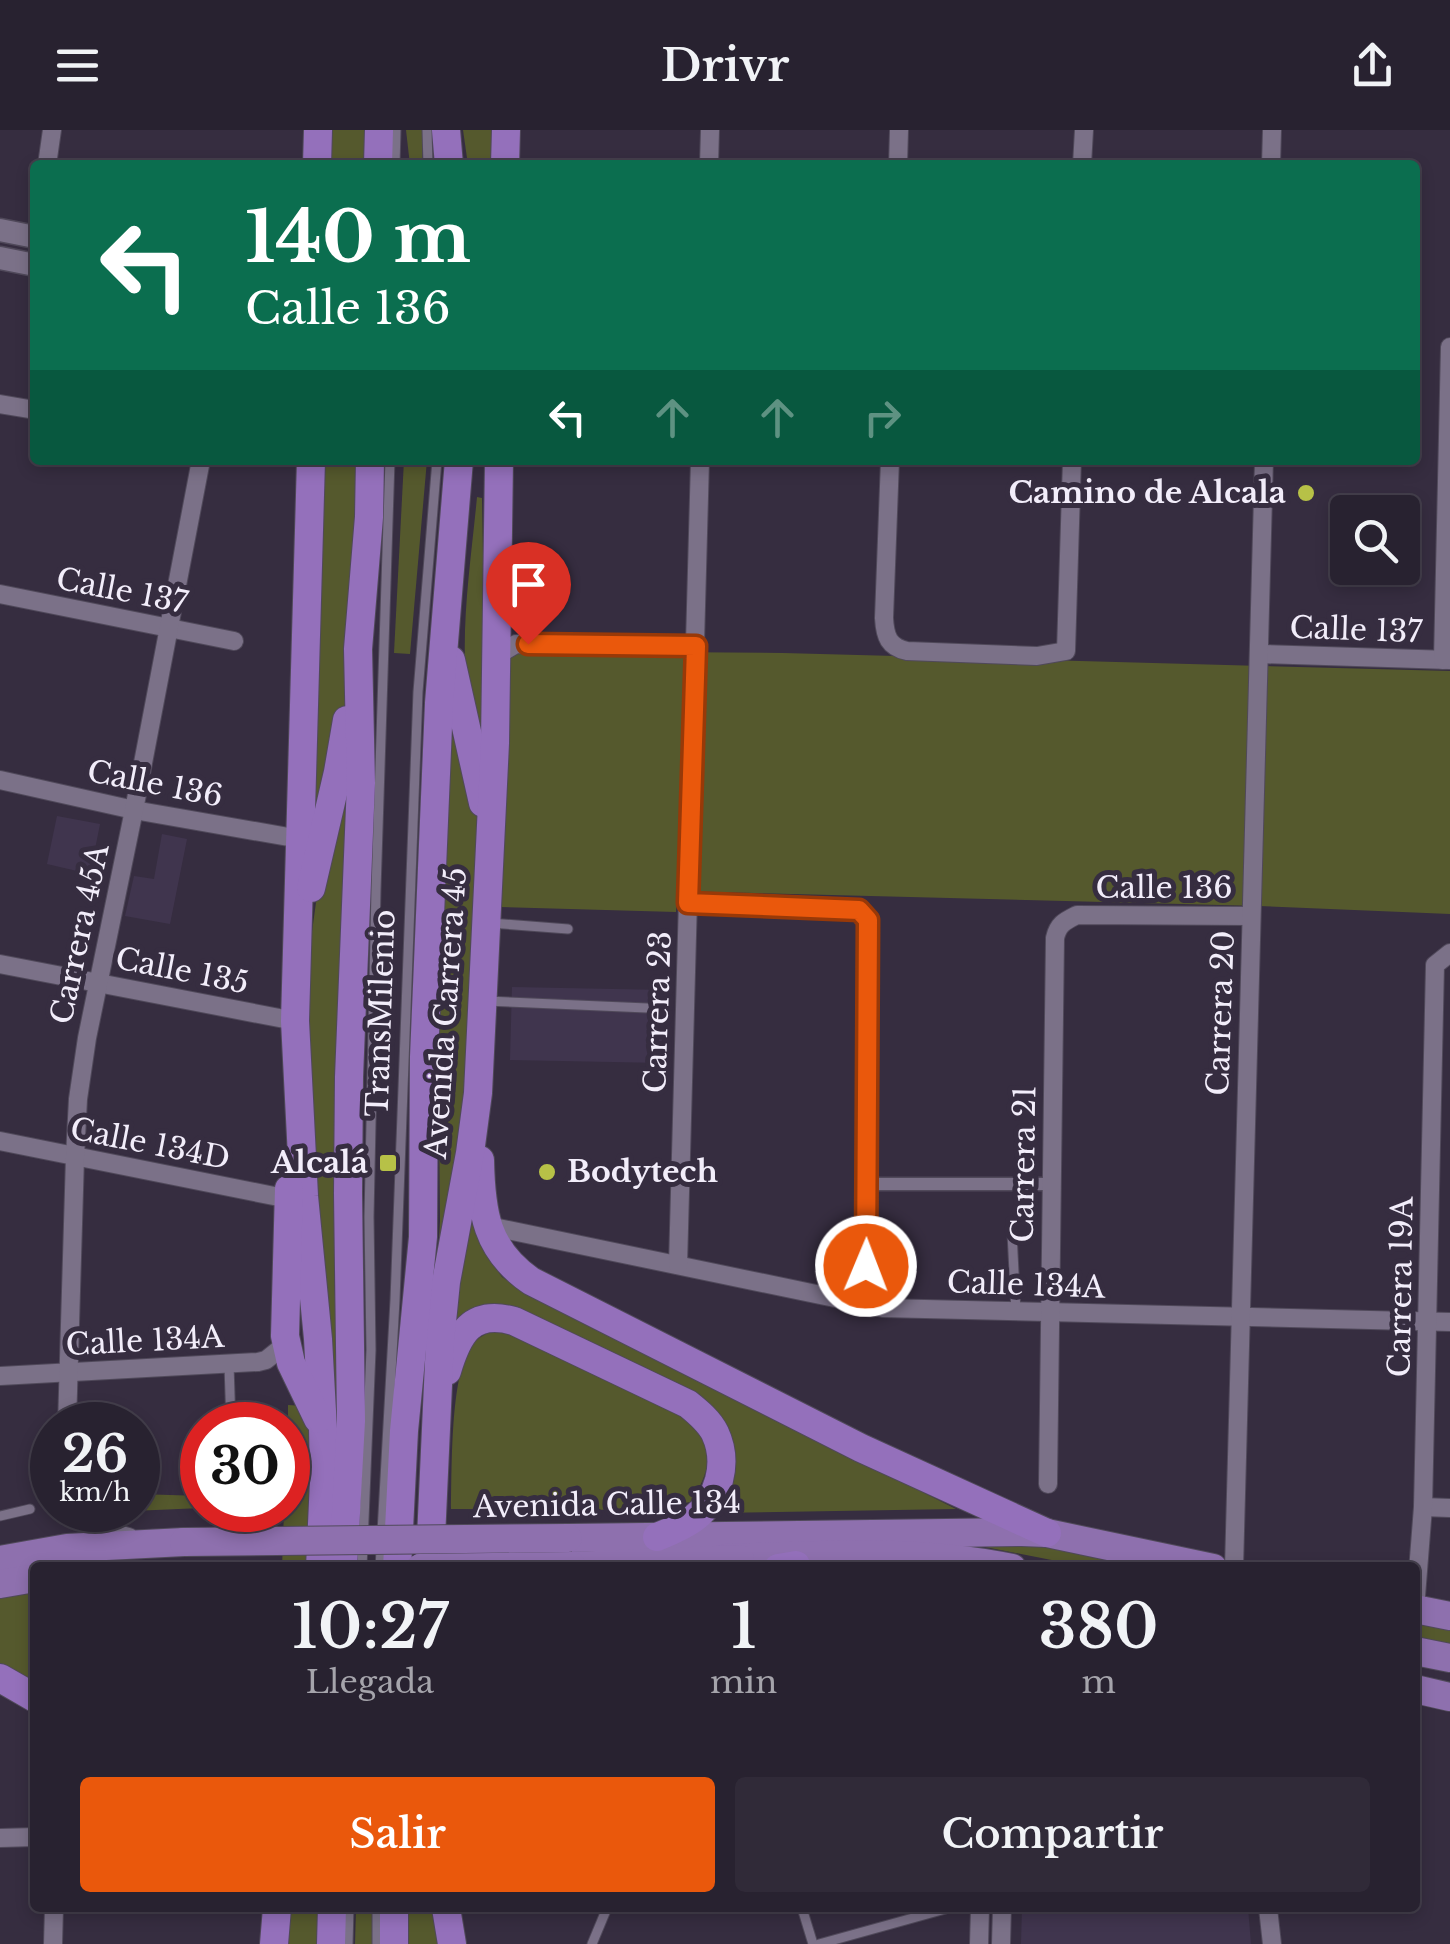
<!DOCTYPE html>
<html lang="es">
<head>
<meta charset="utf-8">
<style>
	:root { --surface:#282230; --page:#302a38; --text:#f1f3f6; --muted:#a5a4ab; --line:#443f4c; --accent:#ea580c }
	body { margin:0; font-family:"Libre Baskerville",serif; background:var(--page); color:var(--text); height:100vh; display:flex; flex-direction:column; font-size:38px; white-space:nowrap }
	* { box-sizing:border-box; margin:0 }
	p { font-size:32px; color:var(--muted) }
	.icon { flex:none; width:55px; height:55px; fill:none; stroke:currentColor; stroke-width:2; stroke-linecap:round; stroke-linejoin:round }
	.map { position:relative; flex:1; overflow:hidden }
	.sheet { position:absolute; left:30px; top:1432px; width:1390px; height:350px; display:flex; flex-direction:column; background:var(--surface); border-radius:10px; box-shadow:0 5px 15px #0003,0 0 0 2px var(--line) }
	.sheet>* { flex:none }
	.guide { position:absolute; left:30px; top:30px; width:1390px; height:305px; border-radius:10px; box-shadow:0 5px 15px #0003,0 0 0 2px var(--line); background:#0b6e4f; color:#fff; overflow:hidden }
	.fabs { position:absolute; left:1330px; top:365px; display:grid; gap:20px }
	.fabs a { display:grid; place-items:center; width:90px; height:90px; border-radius:10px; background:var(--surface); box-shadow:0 5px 15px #0003,0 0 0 2px var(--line); font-size:50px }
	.speed { position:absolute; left:30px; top:1272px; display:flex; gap:20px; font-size:50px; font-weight:700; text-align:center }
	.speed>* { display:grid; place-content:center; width:130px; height:130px; border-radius:50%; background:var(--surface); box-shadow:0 5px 15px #0003,0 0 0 2px var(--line); line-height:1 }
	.speed small { font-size:25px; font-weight:400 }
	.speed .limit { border:15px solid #d22; background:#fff; color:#111 }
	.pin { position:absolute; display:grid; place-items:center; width:85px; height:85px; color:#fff; margin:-102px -42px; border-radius:50% 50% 50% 0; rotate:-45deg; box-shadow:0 0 10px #0007 }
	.pin .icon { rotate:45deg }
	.me { position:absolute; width:110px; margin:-55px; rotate:1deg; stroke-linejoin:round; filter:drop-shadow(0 0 8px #0008) }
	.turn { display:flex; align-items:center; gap:35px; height:210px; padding:0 50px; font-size:45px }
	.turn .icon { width:130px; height:130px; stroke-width:2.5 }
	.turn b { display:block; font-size:70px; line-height:85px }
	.lanes { display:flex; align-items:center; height:95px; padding:0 50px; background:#0003; justify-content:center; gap:50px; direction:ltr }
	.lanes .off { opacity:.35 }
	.eta { display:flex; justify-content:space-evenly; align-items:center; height:170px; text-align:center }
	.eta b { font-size:60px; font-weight:600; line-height:70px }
	.action { display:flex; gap:20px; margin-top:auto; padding:20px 50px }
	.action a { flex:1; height:115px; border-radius:10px; background:var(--accent); color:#fff; font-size:40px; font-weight:600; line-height:115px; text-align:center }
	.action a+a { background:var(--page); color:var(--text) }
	header { display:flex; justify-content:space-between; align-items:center; height:130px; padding:0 50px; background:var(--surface); font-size:45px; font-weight:600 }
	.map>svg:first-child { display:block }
	.built { fill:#40354e }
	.green { fill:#55592d }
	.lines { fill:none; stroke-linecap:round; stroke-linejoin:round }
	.service-casing { stroke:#50495a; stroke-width:11 }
	.pedestrian-casing { stroke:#50495a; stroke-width:15 }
	.minor-casing { stroke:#50495a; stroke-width:20 }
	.secondary-casing { stroke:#50495a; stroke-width:25 }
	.primary-casing { stroke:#50495a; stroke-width:30 }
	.trunk-casing { stroke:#50495a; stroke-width:30 }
	.service { stroke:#7b7188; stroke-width:9 }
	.pedestrian { stroke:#7b7188; stroke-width:12 }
	.minor { stroke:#7b7188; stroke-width:18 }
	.secondary { stroke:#7b7188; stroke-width:22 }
	.primary { stroke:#8e70ae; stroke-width:28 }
	.trunk { stroke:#9470bb; stroke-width:28 }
	.primary-bridge-casing { stroke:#50495a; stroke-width:30; stroke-linecap:butt }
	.primary-bridge { stroke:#8e70ae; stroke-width:28 }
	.route-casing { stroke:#983908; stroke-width:25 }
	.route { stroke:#ea580c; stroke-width:18 }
	.poi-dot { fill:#b7c147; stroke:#362d40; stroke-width:4 }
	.labels { text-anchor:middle; stroke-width:10; stroke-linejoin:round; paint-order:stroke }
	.poi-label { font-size:30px; font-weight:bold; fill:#f2edfa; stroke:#362d40; text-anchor:end }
	.street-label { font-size:30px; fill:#f2edfa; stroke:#362d40 }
</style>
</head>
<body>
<header><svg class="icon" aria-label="menu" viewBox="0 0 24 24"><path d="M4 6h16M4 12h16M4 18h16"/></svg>Drivr<svg class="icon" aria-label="share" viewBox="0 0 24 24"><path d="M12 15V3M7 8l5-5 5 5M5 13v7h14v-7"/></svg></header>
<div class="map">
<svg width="1450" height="1814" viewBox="0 0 1450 1814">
	<rect width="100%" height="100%" fill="#362d40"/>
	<g class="built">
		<path d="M 57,686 L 100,694 L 90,744 L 47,734 Z"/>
		<path d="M 162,704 L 187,709 L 170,794 L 125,786 L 134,746 L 154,749 Z"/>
		<path d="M 512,857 L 665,860 L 663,933 L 510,930 Z"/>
		<path d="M 1022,1778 L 1248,1778 L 1251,1814 L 1021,1814 Z"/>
	</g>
	<g class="green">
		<path d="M 323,0 L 367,0 L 366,35 L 323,35 Z"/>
		<path d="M 406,0 L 423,0 L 422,35 L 410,35 Z"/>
		<path d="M 463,0 L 497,0 L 497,35 L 468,35 Z"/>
		<path d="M 317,330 L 360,330 L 346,571 L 334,624 L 313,691 Z"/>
		<path d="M 404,330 L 427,330 L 410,524 L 394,523 Z"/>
		<path d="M 477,367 L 482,368 L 483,425 L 487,456 L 487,638 C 480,613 469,587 467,562 C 460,498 471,431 477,367 Z"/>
		<path d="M 511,521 L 783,523 L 1450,541 L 1450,784 L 1259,776 L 677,761 L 676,782 L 499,777 Z"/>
		<path d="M 451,603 C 466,637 477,671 483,708 L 471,952 L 438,1128 L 440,1091 L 438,891 Z"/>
		<path d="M 349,632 L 334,1139 L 339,1274 L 330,1273 L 309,1034 L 307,838 L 318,758 Z"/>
		<path d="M 474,1068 L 495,1137 L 502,1147 L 517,1157 L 956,1379 L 714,1383 L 727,1311 L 517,1181 L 452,1195 Z"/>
		<path d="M 497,1199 L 520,1202 C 551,1217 581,1233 611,1248 C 639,1263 685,1280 702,1307 C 715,1329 703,1354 690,1372 L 652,1380 L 451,1379 C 452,1340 450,1246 471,1216 C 477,1207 488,1203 497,1199 Z"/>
		<path d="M 288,1275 L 304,1276 L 311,1291 L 310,1437 L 282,1438 L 284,1380 L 288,1380 Z"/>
		<path d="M 138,1364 L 202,1366 L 202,1378 L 109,1382 L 138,1380 Z"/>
		<path d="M 1006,1407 L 1182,1437 L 1087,1437 L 970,1414 Z"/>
		<path d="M 35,1457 L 35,1559 L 0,1540 L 0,1463 Z"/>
		<path d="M 1415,1485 L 1450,1492 L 1450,1515 L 1415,1508 Z"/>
		<path d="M 285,1778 L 321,1778 L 320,1814 L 283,1814 Z"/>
		<path d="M 356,1778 L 375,1778 L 374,1814 L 355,1814 Z"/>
		<path d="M 406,1778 L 437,1778 L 441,1814 L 405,1814 Z"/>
	</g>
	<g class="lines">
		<defs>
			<g id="service">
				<path d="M 427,0 L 428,35"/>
				<path d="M 395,35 L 396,0"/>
				<path d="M 490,793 L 568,799"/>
				<path d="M 486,871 L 647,878"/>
				<path d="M 1012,1103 L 1016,1182"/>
				<path d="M 229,1235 L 231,1295"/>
				<path d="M 0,1386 L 30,1379"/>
				<path d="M 362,1438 L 371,1220 L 369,1087 L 376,760 L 390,330"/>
				<path d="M 380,1438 L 395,1170 L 418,562 L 437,330"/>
				<path d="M 377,1778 L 377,1814"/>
				<path d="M 802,1778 L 813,1814"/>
				<path d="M 348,1814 L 349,1778"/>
				<path d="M 592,1814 L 607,1778"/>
				<path d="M 819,1814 L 949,1778"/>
			</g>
			<path id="pedestrian" d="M 867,1054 L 1051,1054"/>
			<g id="minor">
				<path d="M 47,35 L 52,0"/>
				<path d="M 709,35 L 710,0"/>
				<path d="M 898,35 L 899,0"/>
				<path d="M 1082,35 L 1084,0"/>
				<path d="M 1271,35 L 1272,0"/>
				<path d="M 0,274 L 35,280"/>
				<path d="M 890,330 L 884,488 C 885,507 889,517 907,521 L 1037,526 L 1066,521 L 1072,330"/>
				<path d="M 0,464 L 234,511"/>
				<path d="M 1260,524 L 1450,530"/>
				<path d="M 496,526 L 516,514 L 696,516"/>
				<path d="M 1443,530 L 1450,217"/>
				<path d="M 0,650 L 134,680 L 300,709"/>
				<path d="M 688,773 L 859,780 L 867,790 L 866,1175"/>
				<path d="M 0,834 L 295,891"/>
				<path d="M 0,1011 L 289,1069"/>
				<path d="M 489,1096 L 883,1178 L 1450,1192"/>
				<path d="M 678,1135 L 700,330"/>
				<path d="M 0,1246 L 258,1232 L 266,1230 L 286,1214"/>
				<path d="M 67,1295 L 75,1027 L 78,969 L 87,908 L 134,680 L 201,330"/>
				<path d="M 1048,1354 L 1055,808 C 1058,794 1065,791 1077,785 L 1251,786"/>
				<path d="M 1423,1377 L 1450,1378"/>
				<path d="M 82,1380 C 96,1394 109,1403 129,1407"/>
				<path d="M 1234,1438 L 1264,330"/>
				<path d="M 1415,1479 L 1423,1377 L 1435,835 L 1450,823"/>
				<path d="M 0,1708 L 35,1707"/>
				<path d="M 1268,1778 L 1272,1814"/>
				<path d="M 53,1814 L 54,1778"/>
				<path d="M 979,1814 L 980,1778"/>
				<path d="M 1001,1814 L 1002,1778"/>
			</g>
			<g id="secondary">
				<path d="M 0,100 L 35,107"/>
				<path d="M 0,128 L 35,135"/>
			</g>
			<g id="primary">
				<path d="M 568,1408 L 1022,1402 L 1047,1403 L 1213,1438"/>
				<path d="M 725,1428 C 820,1425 918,1418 1012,1438"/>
				<path d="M 0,1430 L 67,1418 L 184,1412"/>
				<path d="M 572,1436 L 740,1429"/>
				<path d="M 0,1454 L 35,1448"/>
				<path d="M 1415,1479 L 1450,1486"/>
				<path d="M 1415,1521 L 1450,1528"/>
				<path d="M 1415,1559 L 1450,1567"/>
			</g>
			<g id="trunk">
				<path d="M 446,0 L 449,35"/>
				<path d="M 317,35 L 318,0"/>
				<path d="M 378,35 L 379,0"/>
				<path d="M 505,35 L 506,0"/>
				<path d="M 311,330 L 295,891 L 304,1066 L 318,1209 L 323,1299 L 324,1350 L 320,1438"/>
				<path d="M 451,530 L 483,673"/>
				<path d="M 311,758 L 338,642 L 347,590"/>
				<path d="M 480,1030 C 481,1082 486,1120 531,1151 L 861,1318 L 1047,1403"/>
				<path d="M 289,1059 L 285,1206 L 291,1233 L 318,1289"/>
				<path d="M 447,1241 C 458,1204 471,1179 514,1191 L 688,1274 C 698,1282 709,1291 715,1303 C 729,1333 719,1370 693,1389 C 682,1397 669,1402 657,1407"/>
				<path d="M 430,1430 L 440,1211 L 446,1152 L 470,1023 L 478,963 L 495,613 L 499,330"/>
				<path d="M 343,1438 L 351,1291 L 348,1063 L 349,947 L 361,653 L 358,519 L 369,387 L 370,330"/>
				<path d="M 397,1438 L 404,1301 L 423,1107 L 424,927 L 439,573 L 459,330"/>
				<path d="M 778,1438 L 796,1435"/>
				<path d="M 0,1548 L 35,1568"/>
				<path d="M 394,1778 L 394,1814"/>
				<path d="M 446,1778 L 452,1814"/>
				<path d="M 274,1814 L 277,1778"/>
				<path d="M 331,1814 L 332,1778"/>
			</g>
		</defs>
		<use href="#service" class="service-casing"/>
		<use href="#pedestrian" class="pedestrian-casing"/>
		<use href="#minor" class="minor-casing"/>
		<use href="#secondary" class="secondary-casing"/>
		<use href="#primary" class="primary-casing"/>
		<use href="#trunk" class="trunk-casing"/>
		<use href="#service" class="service"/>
		<use href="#pedestrian" class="pedestrian"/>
		<use href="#minor" class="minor"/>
		<use href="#secondary" class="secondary"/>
		<use href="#primary" class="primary"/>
		<use href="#trunk" class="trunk"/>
		<defs>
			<g id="primary-bridge">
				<path d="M 184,1412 L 568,1408"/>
				<path d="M 420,1438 L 572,1436"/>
			</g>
		</defs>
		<use href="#primary-bridge" class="primary-bridge-casing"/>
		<use href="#primary-bridge" class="primary-bridge"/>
	</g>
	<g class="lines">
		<defs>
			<path id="route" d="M 528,514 L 696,516 L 688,773 L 859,780 L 868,790 L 866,1136"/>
		</defs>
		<use href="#route" class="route-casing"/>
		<use href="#route" class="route"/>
	</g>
	<g class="poi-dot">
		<circle cx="1306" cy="363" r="10"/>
		<rect x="378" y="1023" width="20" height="20" rx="5"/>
		<circle cx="547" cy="1042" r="10"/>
	</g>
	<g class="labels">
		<g class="poi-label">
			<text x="1286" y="373">Camino de Alcala</text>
			<text x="368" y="1043">Alcalá</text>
			<text x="567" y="1052" text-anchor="start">Bodytech</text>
		</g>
		<g class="street-label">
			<text transform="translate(122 461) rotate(11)" y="10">Calle 137</text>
			<text transform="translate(1356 500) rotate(2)" y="10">Calle 137</text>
			<text transform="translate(155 654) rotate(11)" y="10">Calle 136</text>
			<text x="1164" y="768">Calle 136</text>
			<text transform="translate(80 804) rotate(-78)" y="10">Carrera 45A</text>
			<text transform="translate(182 841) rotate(11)" y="10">Calle 135</text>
			<text transform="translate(658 882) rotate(-88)" y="10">Carrera 23</text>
			<text transform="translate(381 883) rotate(-88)" y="10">TransMilenio</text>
			<text transform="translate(446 883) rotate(-86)" y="10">Avenida Carrera 45</text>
			<text transform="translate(1221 883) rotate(-88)" y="10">Carrera 20</text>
			<text transform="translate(150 1014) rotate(11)" y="10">Calle 134D</text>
			<text transform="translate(1024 1034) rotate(-89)" y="10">Carrera 21</text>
			<text transform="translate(1026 1155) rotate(2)" y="10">Calle 134A</text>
			<text transform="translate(1401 1157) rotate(-89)" y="10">Carrera 19A</text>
			<text transform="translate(145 1211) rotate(-3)" y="10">Calle 134A</text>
			<text transform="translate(607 1375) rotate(-1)" y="10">Avenida Calle 134</text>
		</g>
	</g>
</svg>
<div class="fabs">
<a><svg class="icon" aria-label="search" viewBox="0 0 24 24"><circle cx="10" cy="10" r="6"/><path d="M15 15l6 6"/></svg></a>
</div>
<div class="speed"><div>26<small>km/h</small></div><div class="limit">30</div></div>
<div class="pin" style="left:528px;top:514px;background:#d93025"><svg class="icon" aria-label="arrive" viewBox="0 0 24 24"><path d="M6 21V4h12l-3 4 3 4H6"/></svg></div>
<svg class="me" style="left:866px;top:1136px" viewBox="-20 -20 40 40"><circle r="17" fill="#ea580c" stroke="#fff" stroke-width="3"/><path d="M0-11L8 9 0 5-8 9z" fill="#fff"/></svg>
<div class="guide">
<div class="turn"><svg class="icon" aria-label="left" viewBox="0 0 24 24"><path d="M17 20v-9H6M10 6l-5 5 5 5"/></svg><div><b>140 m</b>Calle 136</div></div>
<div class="lanes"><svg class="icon" aria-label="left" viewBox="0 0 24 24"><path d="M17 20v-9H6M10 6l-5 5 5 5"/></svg><svg class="icon off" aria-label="ahead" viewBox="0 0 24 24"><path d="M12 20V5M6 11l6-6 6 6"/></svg><svg class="icon off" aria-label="ahead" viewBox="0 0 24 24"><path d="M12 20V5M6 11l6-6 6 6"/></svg><svg class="icon off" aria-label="right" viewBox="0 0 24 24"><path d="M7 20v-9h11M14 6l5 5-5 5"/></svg></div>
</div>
<section class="sheet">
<div class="eta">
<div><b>10:27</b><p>Llegada</p></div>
<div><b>1</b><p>min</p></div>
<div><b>380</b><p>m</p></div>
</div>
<div class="action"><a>Salir</a><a>Compartir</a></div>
</section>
</div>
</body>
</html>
